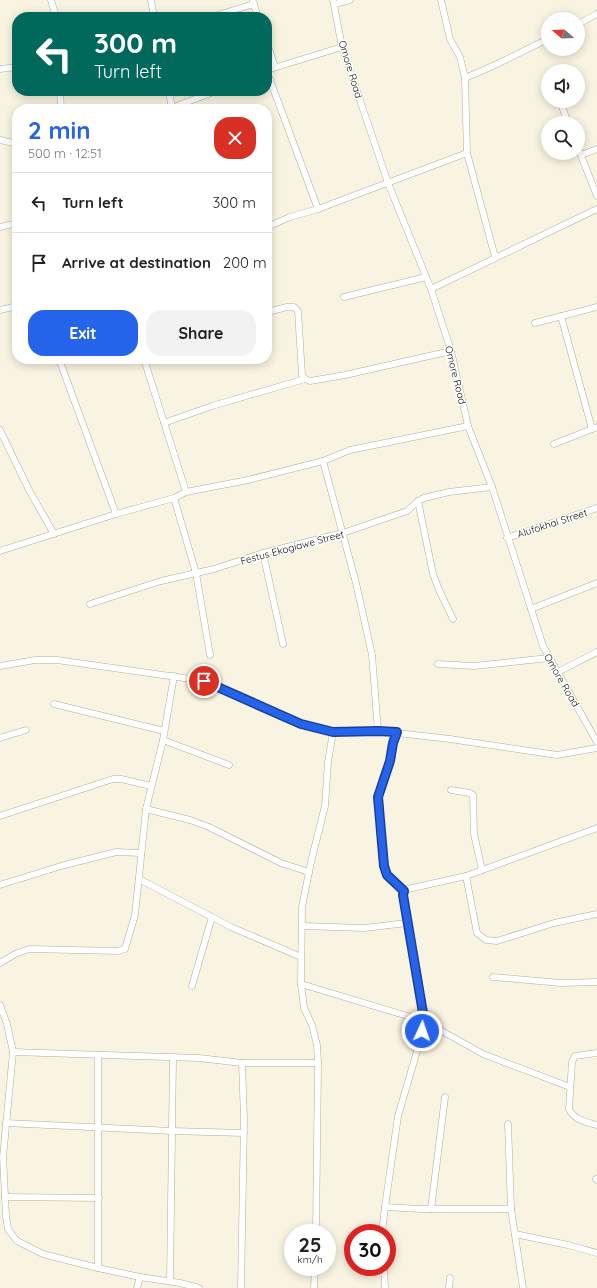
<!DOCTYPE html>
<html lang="en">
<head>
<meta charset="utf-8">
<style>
	:root { --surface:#fff; --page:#f2f2f2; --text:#222; --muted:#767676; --line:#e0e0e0; --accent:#2563eb }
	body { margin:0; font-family:Quicksand,sans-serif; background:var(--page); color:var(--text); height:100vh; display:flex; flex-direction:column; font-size:15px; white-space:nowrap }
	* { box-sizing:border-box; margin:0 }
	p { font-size:13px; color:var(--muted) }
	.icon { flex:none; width:22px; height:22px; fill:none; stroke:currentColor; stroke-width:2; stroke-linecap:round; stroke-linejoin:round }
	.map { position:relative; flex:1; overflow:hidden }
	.side { position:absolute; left:12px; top:104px; width:260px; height:260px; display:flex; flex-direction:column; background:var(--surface); border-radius:16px; box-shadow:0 2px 10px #0003 }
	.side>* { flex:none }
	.guide { position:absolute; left:12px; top:12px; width:260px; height:84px; border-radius:16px; box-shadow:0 2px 10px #0003; background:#00695c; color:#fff; overflow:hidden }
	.needle { width:26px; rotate:289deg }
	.tools { position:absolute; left:541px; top:12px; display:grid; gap:8px }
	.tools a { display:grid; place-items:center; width:44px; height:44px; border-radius:50%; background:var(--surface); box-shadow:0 2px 10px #0003; font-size:20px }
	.speed { position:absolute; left:284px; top:1224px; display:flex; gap:8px; font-size:20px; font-weight:700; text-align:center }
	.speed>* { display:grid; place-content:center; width:52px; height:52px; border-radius:50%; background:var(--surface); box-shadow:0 2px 10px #0003; line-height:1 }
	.speed small { font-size:10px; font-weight:400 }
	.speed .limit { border:6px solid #d22; background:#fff; color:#111 }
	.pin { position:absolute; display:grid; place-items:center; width:34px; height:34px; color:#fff; margin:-17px; border:2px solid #fff; border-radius:50%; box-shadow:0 1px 4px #0007 }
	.me { position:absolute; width:44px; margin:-22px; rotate:3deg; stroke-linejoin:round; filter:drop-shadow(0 0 3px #0008) }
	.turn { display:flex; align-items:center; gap:14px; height:84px; padding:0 16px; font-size:18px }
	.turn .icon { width:52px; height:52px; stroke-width:2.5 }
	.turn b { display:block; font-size:28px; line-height:34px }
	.round { display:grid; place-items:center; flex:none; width:42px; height:42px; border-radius:16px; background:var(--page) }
	.summary { display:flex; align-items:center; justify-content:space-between; height:68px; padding:0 16px }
	h1 { font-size:24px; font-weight:700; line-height:30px; color:var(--accent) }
	.primary-button { display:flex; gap:8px; margin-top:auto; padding:8px 16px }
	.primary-button a { flex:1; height:46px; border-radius:16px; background:var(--accent); color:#fff; font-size:16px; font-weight:700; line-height:46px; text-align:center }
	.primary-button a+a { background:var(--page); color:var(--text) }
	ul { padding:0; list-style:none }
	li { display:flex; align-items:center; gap:12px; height:60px; padding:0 16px; border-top:1px solid var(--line) }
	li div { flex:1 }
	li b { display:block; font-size:15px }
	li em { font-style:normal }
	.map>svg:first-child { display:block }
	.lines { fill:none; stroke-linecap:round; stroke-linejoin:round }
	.street-casing { stroke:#b3ad9d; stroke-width:7 }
	.street { stroke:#fff; stroke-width:6 }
	.route-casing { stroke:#184099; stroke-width:10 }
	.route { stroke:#2563eb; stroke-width:7 }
	.labels { text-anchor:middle; stroke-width:3; stroke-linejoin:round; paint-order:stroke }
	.street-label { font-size:10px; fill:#100e09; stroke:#fff }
</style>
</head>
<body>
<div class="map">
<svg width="597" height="1288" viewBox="0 0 597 1288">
	<rect width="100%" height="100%" fill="#f9f3e1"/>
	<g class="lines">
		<defs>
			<g id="street">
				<path d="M 51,0 L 55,13 L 54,17"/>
				<path d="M 151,0 L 154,17"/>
				<path d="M 333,0 L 342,47 L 388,183 L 431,289 L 451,351 L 468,426 L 492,487 L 543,646 L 597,742"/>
				<path d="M 441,0 L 450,39 L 460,57 L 465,78 L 495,65 L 548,39"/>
				<path d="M 253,2 L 258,17"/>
				<path d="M 335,4 L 350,0"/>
				<path d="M 211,17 L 254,4"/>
				<path d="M 578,24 L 597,14"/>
				<path d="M 267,43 L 275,67"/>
				<path d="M 0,69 L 17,67"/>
				<path d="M 267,70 L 342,47"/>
				<path d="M 267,72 L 318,209"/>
				<path d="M 465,78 L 467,153 L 495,257"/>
				<path d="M 60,91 L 61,109"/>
				<path d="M 169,91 L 172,109"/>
				<path d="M 560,101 L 568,123"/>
				<path d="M 169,109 L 216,91"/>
				<path d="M 0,140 L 17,144"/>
				<path d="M 578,148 L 597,196"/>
				<path d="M 581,155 L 597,149"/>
				<path d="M 0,227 L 17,223"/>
				<path d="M 267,227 L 290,217 L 318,209 L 467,153"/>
				<path d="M 431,289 L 597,209"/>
				<path d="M 344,297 L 426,277"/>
				<path d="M 0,310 L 17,306"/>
				<path d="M 267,312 L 287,307 L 294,307 L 298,311 L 302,375 L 305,379 L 310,381 L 345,375 L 451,351"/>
				<path d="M 561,316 L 592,429"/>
				<path d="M 535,323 L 597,307"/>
				<path d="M 59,359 L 116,514"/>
				<path d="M 144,359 L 186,492"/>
				<path d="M 164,423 L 212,406 L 305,379"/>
				<path d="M 0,430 L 29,490 L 54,534"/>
				<path d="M 554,444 L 597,427"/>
				<path d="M 323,461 L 356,583 L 372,655 L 378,731"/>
				<path d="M 174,498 L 196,573 L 210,655"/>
				<path d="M 418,501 L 433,574 L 439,590 L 453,619"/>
				<path d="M 507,538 L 597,508"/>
				<path d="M 0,551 L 116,514 L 174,498 L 186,492 L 248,480 L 323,461 L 350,450 L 468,426"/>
				<path d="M 263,553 L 283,644"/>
				<path d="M 90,604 L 161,581 L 214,569 L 263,553 L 343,533 L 407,511 L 418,501 L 424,498 L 449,492 L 492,487"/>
				<path d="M 531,609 L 597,583"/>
				<path d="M 438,664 L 474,666 L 549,658"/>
				<path d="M 0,666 L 35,660 L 57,660 L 205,681 L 301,724 L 333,732 L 378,731 L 397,733 L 450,739 L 557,755 L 597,748"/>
				<path d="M 558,672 L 597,652"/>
				<path d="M 54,704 L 164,731"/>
				<path d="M 397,733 L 393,743 L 390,761 L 379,797 L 384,866 L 387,875 L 404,891"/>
				<path d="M 0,738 L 26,730"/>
				<path d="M 163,740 L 229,765"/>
				<path d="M 451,790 L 470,793 L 473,795 L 474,834 L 482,870"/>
				<path d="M 146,809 L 190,820 L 209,827 L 281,863 L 309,872"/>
				<path d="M 0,816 L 113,779 L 121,779 L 151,786"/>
				<path d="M 466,876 L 477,933 L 486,940 L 497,941 L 554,923 L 597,914"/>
				<path d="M 139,879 L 231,927 L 301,957"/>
				<path d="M 0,885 L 61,866 L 116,852 L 141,853"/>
				<path d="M 303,926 L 364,928 L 407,923"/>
				<path d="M 0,963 L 15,954 L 29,949 L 118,951 L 125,949 L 135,915 L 146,809 L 163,740 L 174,676"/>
				<path d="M 493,977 L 561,983 L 597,982"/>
				<path d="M 301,984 L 424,1021 L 483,1054 L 570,1087"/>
				<path d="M 192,986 L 212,917"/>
				<path d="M 0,1005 L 7,1024 L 13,1052 L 3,1157 L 6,1216 L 8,1229 L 17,1241 L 43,1254 L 98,1268 L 140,1277 L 180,1283 L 199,1288"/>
				<path d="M 13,1052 L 199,1058 L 242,1063 L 318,1063"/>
				<path d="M 597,1053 L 575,1056 L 572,1062 L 569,1109 C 574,1120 586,1122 597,1125"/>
				<path d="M 98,1055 L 98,1268"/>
				<path d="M 6,1123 L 172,1131 L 244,1133"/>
				<path d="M 508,1124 L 511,1209 L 523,1288"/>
				<path d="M 596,1179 L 597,1180"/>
				<path d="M 5,1197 L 99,1198"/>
				<path d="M 385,1207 L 421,1209 L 511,1209"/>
				<path d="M 431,1209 L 445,1097"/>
				<path d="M 316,1233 L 318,1063 L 317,1045 L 312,1025 L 304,1008 L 301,984 L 302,907 L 311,862 L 325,806 L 328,762 L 333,732"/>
				<path d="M 382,1233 L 385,1207 L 398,1116 L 420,1041 L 424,1021 L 419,983 L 403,895 L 404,891 L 408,889 L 466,876 L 597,828"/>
				<path d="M 515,1234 L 568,1245 L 597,1253"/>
				<path d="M 384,1267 L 385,1288"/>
				<path d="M 170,1281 L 173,1057"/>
				<path d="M 137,1288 L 140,1277"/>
				<path d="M 241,1288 L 244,1119 L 242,1063"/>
				<path d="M 314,1288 L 315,1267"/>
				<path d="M 449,1288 L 450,1278"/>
			</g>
		</defs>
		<use href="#street" class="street-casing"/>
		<use href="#street" class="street"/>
	</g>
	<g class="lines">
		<defs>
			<path id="route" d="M 204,681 L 301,724 L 333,732 L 378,731 L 397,732 L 393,743 L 390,761 L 378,797 L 384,866 L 387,875 L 404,891 L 403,895 L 423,1013 L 422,1031"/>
		</defs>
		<use href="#route" class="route-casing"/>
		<use href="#route" class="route"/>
	</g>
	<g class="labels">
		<g class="street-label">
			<text transform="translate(351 69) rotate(73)" y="4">Omore Road</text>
			<text transform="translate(456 375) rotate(76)" y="4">Omore Road</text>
			<text transform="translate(552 523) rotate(-18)" y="4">Alufokhai Street</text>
			<text transform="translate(292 547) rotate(-15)" y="4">Festus Ekogiawe Street</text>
			<text transform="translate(562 680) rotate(60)" y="4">Omore Road</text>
		</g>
	</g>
</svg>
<div class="tools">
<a><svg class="needle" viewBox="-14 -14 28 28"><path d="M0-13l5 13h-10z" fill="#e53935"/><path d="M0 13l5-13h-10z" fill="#767676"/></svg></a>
<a><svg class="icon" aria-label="sound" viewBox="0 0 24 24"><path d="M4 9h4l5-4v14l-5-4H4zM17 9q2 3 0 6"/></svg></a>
<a><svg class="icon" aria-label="search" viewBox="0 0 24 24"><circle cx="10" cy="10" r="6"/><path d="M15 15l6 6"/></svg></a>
</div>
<div class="speed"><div>25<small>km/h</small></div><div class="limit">30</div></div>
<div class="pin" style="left:204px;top:681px;background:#d93025"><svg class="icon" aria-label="arrive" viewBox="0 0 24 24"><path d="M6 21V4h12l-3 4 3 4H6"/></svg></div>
<svg class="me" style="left:422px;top:1031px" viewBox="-20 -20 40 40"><circle r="17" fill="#2563eb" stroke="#fff" stroke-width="3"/><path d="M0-11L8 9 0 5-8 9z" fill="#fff"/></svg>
<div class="guide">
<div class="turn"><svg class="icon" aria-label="left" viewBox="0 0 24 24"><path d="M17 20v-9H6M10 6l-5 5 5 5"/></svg><div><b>300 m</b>Turn left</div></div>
</div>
<section class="side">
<div class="summary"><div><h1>2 min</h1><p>500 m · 12:51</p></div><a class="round" style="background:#d93025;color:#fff"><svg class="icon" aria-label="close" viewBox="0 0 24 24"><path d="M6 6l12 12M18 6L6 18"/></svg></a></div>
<ul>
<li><svg class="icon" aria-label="left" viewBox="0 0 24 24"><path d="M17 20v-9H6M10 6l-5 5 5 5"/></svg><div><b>Turn left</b></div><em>300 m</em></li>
<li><svg class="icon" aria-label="arrive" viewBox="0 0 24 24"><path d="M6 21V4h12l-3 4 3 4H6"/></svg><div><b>Arrive at destination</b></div><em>200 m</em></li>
</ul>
<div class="primary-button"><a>Exit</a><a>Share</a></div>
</section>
</div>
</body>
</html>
